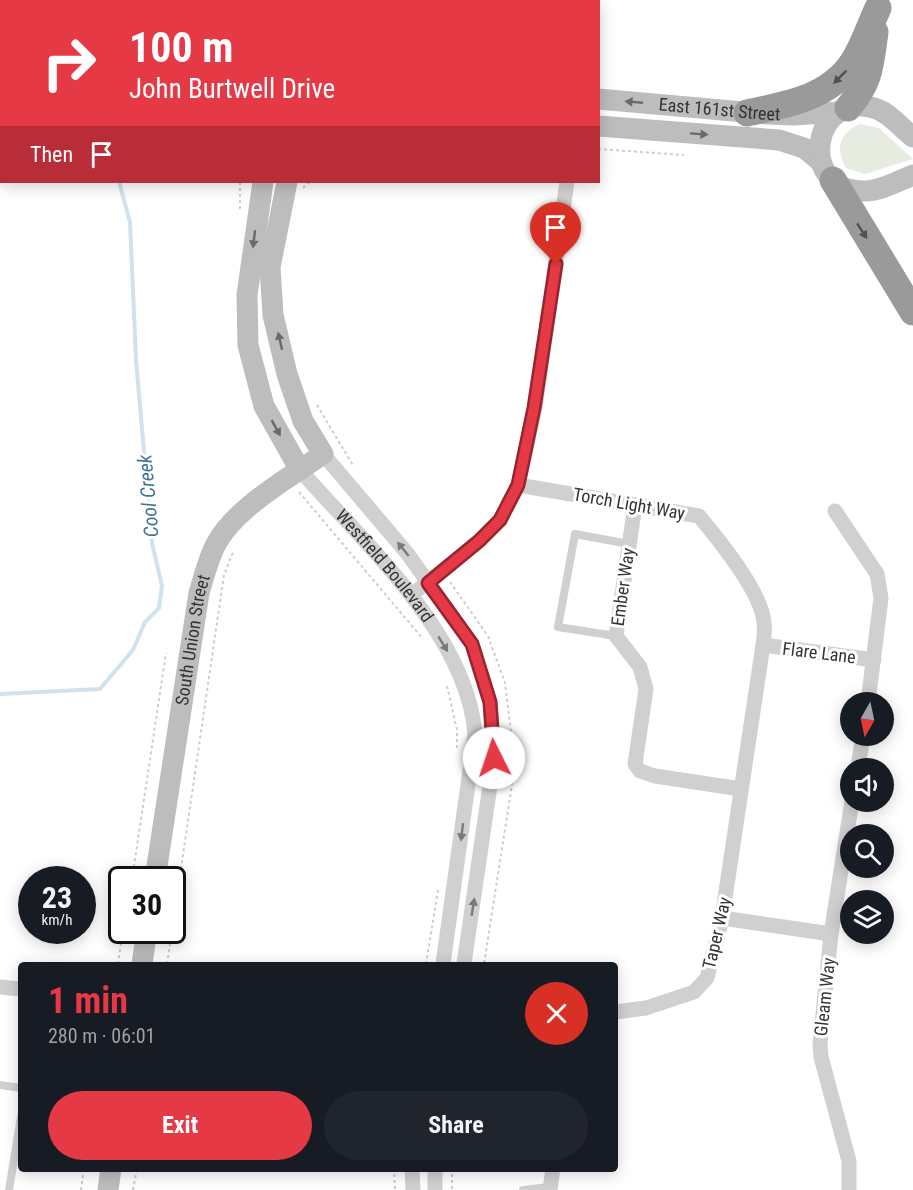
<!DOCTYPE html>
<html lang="en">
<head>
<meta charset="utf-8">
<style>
	:root { --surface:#171b24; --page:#20242c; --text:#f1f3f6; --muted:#9ea1a6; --accent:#e63946 }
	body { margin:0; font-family:"Roboto Condensed",sans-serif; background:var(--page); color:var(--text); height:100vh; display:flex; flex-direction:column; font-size:22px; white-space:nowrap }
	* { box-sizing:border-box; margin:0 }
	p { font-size:20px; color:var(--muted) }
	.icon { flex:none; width:33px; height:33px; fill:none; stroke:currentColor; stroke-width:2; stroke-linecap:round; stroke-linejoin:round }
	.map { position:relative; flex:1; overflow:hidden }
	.side { position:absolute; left:18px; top:962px; width:600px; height:210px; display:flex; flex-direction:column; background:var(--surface); border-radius:6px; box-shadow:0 3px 15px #0003 }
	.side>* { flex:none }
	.guide { position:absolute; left:0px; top:0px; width:600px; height:183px; box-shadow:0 3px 15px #0003; background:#e63946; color:#fff; overflow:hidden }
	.needle { width:39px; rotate:189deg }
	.fabs { position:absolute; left:840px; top:692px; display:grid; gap:12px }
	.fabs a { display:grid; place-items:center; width:54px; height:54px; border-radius:50%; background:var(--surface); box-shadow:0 3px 15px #0003; font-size:30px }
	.speed { position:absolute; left:18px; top:866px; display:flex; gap:12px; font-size:30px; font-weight:700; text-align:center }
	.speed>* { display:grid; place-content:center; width:78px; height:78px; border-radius:50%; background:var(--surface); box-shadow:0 3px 15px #0003; line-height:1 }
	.speed small { font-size:15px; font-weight:400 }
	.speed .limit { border:3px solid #111; border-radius:9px; background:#fff; color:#111 }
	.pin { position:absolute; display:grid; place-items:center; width:51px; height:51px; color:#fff; margin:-62px -26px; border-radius:50% 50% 50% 0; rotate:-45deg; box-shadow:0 0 6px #0007 }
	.pin .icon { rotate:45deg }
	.me { position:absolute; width:66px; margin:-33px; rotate:356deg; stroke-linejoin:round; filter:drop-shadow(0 0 4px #0008) }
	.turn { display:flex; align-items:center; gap:21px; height:126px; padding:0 30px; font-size:27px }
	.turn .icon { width:78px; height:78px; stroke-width:2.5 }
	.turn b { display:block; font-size:42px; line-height:51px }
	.then { display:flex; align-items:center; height:57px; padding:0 30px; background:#0003; gap:12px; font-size:22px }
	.round { display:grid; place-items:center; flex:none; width:63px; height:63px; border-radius:32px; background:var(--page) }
	.head { display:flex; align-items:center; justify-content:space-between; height:102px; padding:0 30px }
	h1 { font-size:36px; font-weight:700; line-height:45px; color:var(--accent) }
	.button { display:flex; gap:12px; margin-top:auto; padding:12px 30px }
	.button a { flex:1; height:69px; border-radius:36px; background:var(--accent); color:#fff; font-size:24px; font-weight:700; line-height:69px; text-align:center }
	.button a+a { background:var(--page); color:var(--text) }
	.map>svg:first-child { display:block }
	.green { fill:#e6ecdf }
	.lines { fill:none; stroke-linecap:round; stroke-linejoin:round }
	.stream { stroke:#cfe2ee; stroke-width:4 }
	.path { stroke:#cdcdcd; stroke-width:2; stroke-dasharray:3 3; stroke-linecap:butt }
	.lane { stroke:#d0d0d0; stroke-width:8 }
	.street { stroke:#d0d0d0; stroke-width:15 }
	.secondary { stroke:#bdbdbd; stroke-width:21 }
	.highway { stroke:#9a9a9a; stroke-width:27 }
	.oneway { fill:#525252 }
	.oneway2 { fill:#6a6a6a }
	.oneway3 { fill:#7a7a7a }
	.route-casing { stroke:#96252e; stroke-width:15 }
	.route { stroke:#e63946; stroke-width:10 }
	.labels { text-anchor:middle; stroke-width:6; stroke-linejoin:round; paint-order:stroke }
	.street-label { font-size:18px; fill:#333; stroke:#fff }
	.water-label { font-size:20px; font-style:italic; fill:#3f7597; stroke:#fff }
</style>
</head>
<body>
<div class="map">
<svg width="913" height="1190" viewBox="0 0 913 1190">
	<rect width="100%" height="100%" fill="#fff"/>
	<g class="green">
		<path d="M 77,0 L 290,0 L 290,2 Z"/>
		<path d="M 860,124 L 879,128 L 913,159 L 865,174 L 846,168 C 835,149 839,133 860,124 Z"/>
	</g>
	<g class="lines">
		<g class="stream">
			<path d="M 71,2 L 71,0"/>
			<path d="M 0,694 L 100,689 L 133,650 L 145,622 L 159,608 L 162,586 L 152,543 L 136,360 L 130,222 L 119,182"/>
		</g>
		<g class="path">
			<path d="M 326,0 L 326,2"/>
			<path d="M 241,2 L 244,0"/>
			<path d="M 0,65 L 2,65"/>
			<path d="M 598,149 L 684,155"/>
			<path d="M 240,182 L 240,212"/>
			<path d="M 303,188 L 310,182"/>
			<path d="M 317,405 L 354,467"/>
			<path d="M 299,492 L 423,639"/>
			<path d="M 450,582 L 488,636 L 505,683 L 515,765 L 484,964"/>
			<path d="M 447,686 L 457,730 L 457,751"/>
			<path d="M 132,879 L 166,653"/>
			<path d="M 118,964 L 123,930"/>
			<path d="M 167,964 L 224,575 L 234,550"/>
			<path d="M 426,964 L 438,890"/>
			<path d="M 394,1168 L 395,1190"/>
			<path d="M 452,1168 L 452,1190"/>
			<path d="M 81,1190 L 84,1168"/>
			<path d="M 133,1190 L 137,1168"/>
		</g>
		<g class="lane">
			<path d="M 616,636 L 558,627 L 575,534 L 629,544"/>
			<path d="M 0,1085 L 21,1088"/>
			<path d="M 9,1190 L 21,1117"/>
			<path d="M 523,1190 L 550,1187"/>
		</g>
		<g class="street">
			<path d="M 323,454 L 407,553 L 472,644 L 490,702 L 494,758 L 464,964"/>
			<path id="s1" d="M 300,470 C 364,543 467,634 475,734 L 443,964"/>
			<path d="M 518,485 L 699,516 C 719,540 761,591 764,622 C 765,630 764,638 763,645 L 722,918 L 707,978 L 694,992 L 646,1008 L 615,1012"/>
			<path d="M 635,505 L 616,636 L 640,667 L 646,689 L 635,764 L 640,771 L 655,776 L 741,789"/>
			<path d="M 835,511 L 877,574 L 881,598 L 868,702"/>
			<path d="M 419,589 L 479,541 L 500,520 L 518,485 L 535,408 L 567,182"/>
			<path d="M 763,645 L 874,660"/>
			<path d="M 858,768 L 863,735"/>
			<path d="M 722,918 L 831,934"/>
			<path d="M 0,987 L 21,989"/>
			<path d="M 412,1168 L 413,1190"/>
			<path d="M 435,1168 L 435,1190"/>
			<path d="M 550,1190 L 553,1168"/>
			<path d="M 849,1190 L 849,1161 L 821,1057 L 820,1044 L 831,934 L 852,801"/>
		</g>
		<g class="secondary">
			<path d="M 300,2 L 300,0"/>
			<path d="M 0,41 L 2,41"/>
			<path id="s2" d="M 598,99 L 767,114 L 794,115 L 839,112"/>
			<path d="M 598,126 L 779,140 L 804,148 L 821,162"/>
			<path d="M 913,137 C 901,128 891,114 877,109 C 813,86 794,192 865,191 C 881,191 898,181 913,175"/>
			<path d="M 263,182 L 247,295 L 248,345 L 264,406 L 300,470"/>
			<path id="s3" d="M 155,879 L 199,593 C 204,577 208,559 216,544 C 235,508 289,478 323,454 L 303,421 L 287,374 L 273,315 L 270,267 L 287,182"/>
			<path d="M 142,964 L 147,930"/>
			<path d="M 108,1190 L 111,1168"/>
		</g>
		<g class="highway">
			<path d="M 848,108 C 871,80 870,67 875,32"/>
			<path d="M 747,113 C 789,104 835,97 857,55 C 865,40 871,23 878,8"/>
			<path d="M 833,180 L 913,312"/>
		</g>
	</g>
	<defs><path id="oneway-solid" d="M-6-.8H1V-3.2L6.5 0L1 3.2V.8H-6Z" transform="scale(1.5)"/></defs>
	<g class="oneway">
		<use href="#oneway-solid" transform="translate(840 77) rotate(135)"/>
		<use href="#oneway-solid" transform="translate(862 231) rotate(57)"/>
	</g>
	<g class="oneway2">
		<use href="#oneway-solid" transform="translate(634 102) rotate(-175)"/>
		<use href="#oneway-solid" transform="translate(699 134) rotate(4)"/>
		<use href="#oneway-solid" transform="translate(254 239) rotate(97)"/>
		<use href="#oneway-solid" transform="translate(280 341) rotate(-103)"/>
		<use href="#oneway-solid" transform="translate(276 428) rotate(61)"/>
	</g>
	<g class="oneway3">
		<use href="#oneway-solid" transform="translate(403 549) rotate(-129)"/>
		<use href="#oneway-solid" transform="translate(443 644) rotate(59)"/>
		<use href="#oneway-solid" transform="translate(462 832) rotate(97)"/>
		<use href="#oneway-solid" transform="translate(473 907) rotate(-81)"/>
	</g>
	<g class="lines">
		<defs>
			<path id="route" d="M 494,758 L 490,702 L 472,644 L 428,583 L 479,541 L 500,520 L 518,485 L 534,408 L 556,264"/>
		</defs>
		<use href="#route" class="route-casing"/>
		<use href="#route" class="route"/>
	</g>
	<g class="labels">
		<g class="street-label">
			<text dy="6" stroke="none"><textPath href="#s2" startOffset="122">East 161st Street</textPath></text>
			<text transform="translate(629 504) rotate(10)" y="6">Torch Light Way</text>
			<text dy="6" stroke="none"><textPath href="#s1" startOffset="128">Westfield Boulevard</textPath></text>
			<text transform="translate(623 587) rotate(-82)" y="6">Ember Way</text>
			<text dy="6" stroke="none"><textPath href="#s3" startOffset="242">South Union Street</textPath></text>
			<text transform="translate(819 653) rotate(7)" y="6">Flare Lane</text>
			<text transform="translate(717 933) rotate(-77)" y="6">Taper Way</text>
			<text transform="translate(825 997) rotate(-84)" y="6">Gleam Way</text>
		</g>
		<g class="water-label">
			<text transform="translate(148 496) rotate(-95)" y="7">Cool Creek</text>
		</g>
	</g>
</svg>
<div class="fabs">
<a><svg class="needle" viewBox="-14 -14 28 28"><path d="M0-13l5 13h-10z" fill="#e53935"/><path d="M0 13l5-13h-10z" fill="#9ea1a6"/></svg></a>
<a><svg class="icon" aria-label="sound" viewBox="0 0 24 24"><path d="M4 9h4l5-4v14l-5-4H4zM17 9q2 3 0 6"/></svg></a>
<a><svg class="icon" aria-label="search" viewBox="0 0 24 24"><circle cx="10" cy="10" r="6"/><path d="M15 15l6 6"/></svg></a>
<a><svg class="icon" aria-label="layers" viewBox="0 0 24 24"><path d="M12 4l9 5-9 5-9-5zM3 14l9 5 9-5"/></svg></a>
</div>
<div class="speed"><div>23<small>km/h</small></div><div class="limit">30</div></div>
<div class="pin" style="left:556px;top:264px;background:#d93025"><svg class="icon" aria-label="arrive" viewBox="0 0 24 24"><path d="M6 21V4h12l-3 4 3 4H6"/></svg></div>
<svg class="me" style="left:494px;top:758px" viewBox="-20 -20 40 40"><circle r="19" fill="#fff"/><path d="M0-13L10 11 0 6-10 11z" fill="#e63946"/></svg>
<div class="guide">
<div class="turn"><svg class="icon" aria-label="right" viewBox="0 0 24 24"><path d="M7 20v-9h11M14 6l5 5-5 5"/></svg><div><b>100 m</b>John Burtwell Drive</div></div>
<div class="then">Then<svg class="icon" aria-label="arrive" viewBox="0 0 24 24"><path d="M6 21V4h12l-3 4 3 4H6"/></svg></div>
</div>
<section class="side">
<div class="head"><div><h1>1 min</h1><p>280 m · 06:01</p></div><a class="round" style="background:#d93025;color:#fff"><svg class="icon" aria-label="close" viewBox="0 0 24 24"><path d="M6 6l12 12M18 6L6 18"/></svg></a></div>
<div class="button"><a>Exit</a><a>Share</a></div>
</section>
</div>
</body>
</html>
